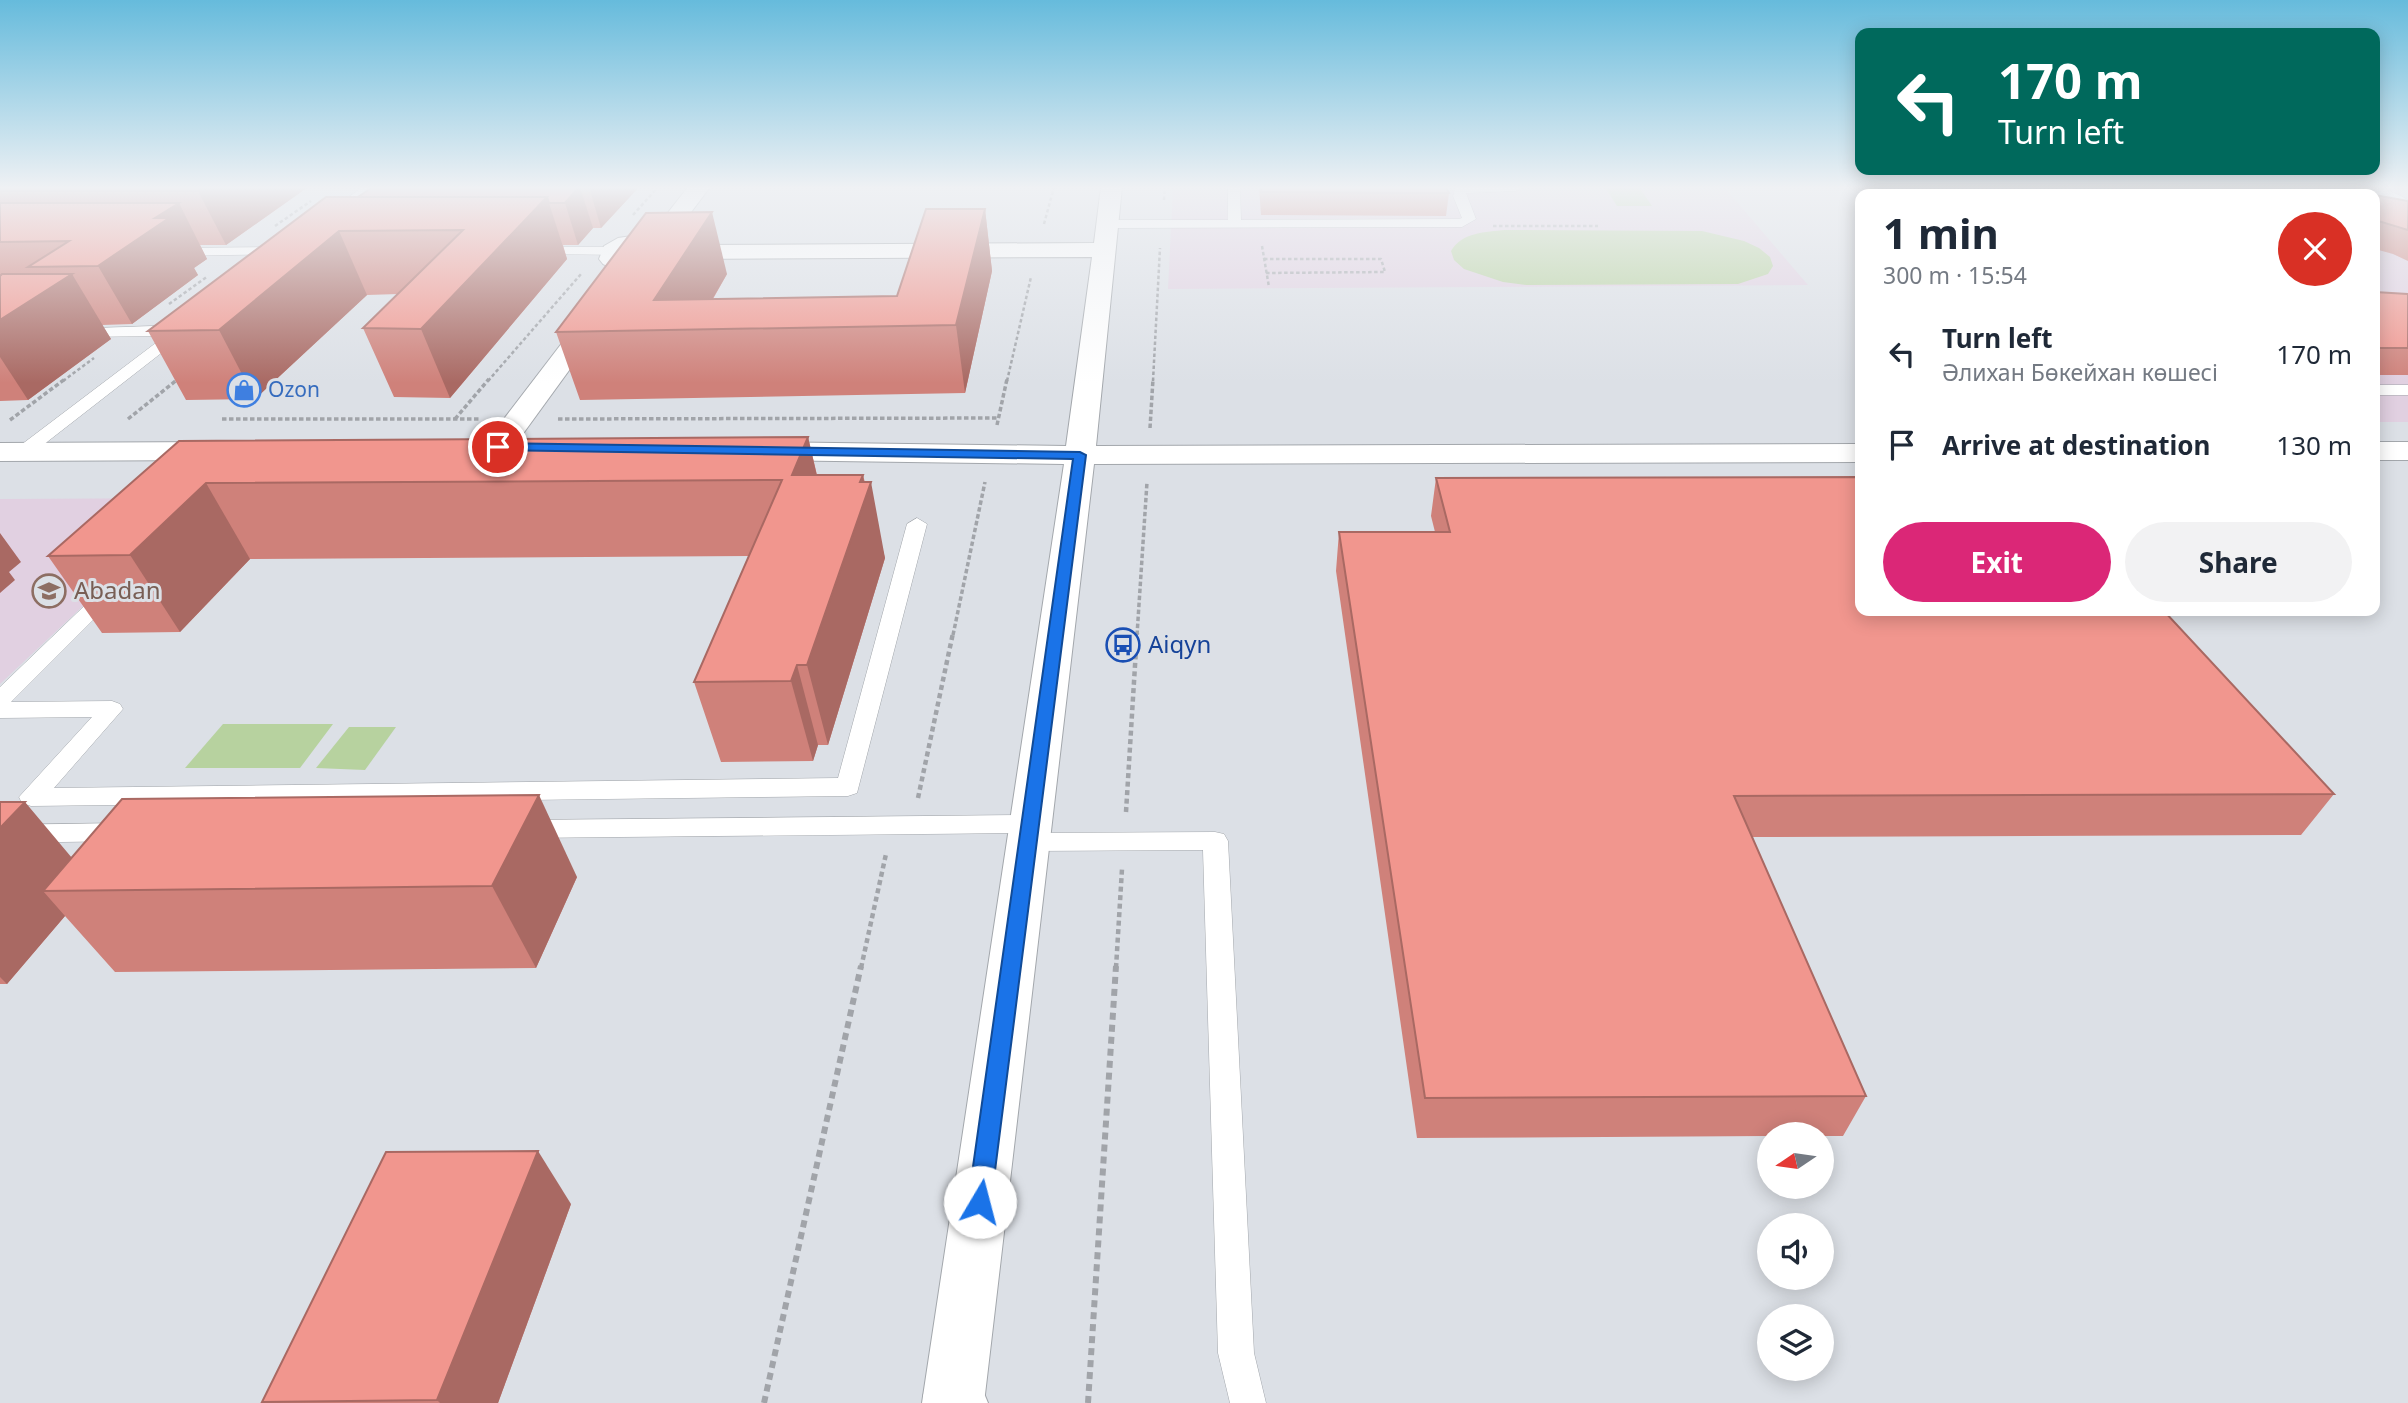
<!DOCTYPE html>
<html lang="en">
<head>
<meta charset="utf-8">
<style>
	:root { --surface:#fff; --page:#f2f2f3; --text:#1f2937; --muted:#747a83; --accent:#db2777 }
	body { margin:0; font-family:"Noto Sans",sans-serif; background:var(--page); color:var(--text); height:100vh; display:flex; flex-direction:column; font-size:26px; white-space:nowrap }
	* { box-sizing:border-box; margin:0 }
	p { font-size:23px; color:var(--muted) }
	.icon { flex:none; width:38px; height:38px; fill:none; stroke:currentColor; stroke-width:2; stroke-linecap:round; stroke-linejoin:round }
	.map { position:relative; flex:1; overflow:hidden }
	.drawer { position:absolute; left:1855px; top:189px; width:525px; height:427px; display:flex; flex-direction:column; background:var(--surface); border-radius:14px; box-shadow:0 4px 18px #0003 }
	.drawer>* { flex:none }
	.guide { position:absolute; left:1855px; top:28px; width:525px; height:147px; border-radius:14px; box-shadow:0 4px 18px #0003; background:#00695c; color:#fff; overflow:hidden }
	.needle { width:46px; rotate:257deg }
	.controls { position:absolute; left:1757px; top:1122px; display:grid; gap:14px }
	.controls a { display:grid; place-items:center; width:77px; height:77px; border-radius:50%; background:var(--surface); box-shadow:0 4px 18px #0003; font-size:35px }
	.pin { position:absolute; display:grid; place-items:center; width:60px; height:60px; color:#fff; margin:-30px; border:4px solid #fff; border-radius:50%; box-shadow:0 2px 7px #0007 }
	.me { position:absolute; width:77px; margin:-38px; rotate:8deg; stroke-linejoin:round; filter:drop-shadow(0 0 5px #0008) }
	.turn { display:flex; align-items:center; gap:24px; height:147px; padding:0 28px; font-size:32px }
	.turn .icon { width:91px; height:91px; stroke-width:2.5 }
	.turn b { display:block; font-size:49px; line-height:60px }
	.round { display:grid; place-items:center; flex:none; width:74px; height:74px; border-radius:37px; background:var(--page) }
	.summary { display:flex; align-items:center; justify-content:space-between; height:119px; padding:0 28px }
	h1 { font-size:42px; font-weight:700; line-height:52px }
	.primary-button { display:flex; gap:14px; margin-top:auto; padding:14px 28px }
	.primary-button a { flex:1; height:80px; border-radius:42px; background:var(--accent); color:#fff; font-size:28px; font-weight:700; line-height:80px; text-align:center }
	.primary-button a+a { background:var(--page); color:var(--text) }
	ul { padding:0; list-style:none }
	li { display:flex; align-items:center; gap:21px; height:91px; padding:0 28px }
	li div { flex:1 }
	li b { display:block; font-size:26px }
	li em { font-style:normal }
	.map>svg:first-child { display:block }
	.education { fill:#e1d0e1 }
	.green { fill:#b7d29f }
	.lines { fill:none; stroke-linecap:round; stroke-linejoin:round }
	.service-casing { stroke:#a3a7ac; stroke-width:1 }
	.minor-casing { stroke:#a3a7ac; stroke-width:2 }
	.secondary-casing { stroke:#a3a7ac; stroke-width:2 }
	.path-far3 { stroke:#a1a4a9; stroke-width:2.5; stroke-dasharray:3.5 2.5; stroke-linecap:butt }
	.path-far2 { stroke:#a1a4a9; stroke-width:3.5; stroke-dasharray:4.5 2.5; stroke-linecap:butt }
	.path-far1 { stroke:#a1a4a9; stroke-width:4.5; stroke-dasharray:5 3.5; stroke-linecap:butt }
	.path { stroke:#a1a4a9; stroke-width:6; stroke-dasharray:7 5; stroke-linecap:butt }
	.service { fill:#fff; fill-rule:evenodd }
	.minor { fill:#fff; fill-rule:evenodd }
	.secondary { fill:#fff; fill-rule:evenodd }
	.wall { fill:#cf817a }
	.shaded-wall { fill:#a96963 }
	.building { fill:#f1968e; stroke:#a96963; stroke-width:2 }
	.route { fill:#1a73e8; stroke:#114b97; stroke-width:2 }
	.labels { text-anchor:middle; stroke-width:6; stroke-linejoin:round; paint-order:stroke }
	.far-shop-label { font-size:21px; fill:#366cbe; stroke:#dce0e6; text-anchor:start }
	.education-label { font-size:24px; fill:#785e54; stroke:#dce0e6; text-anchor:start }
	.transit-label { font-size:24px; fill:#164399; stroke:#dce0e6; text-anchor:start }
</style>
</head>
<body>
<div class="map">
<svg width="2408" height="1403" viewBox="0 0 2408 1403">
	<rect width="100%" height="100%" fill="#dce0e6"/>
	<g class="education">
		<path d="M 1173,187 L 1724,187 L 1808,285 L 1168,289 Z"/>
		<path d="M 1911,187 L 2408,187 L 2408,422 L 2375,422 L 2375,194 L 1920,194 Z"/>
		<path d="M 198,498 L 0,684 L 0,499 Z"/>
	</g>
	<g class="green">
		<path d="M 1605,187 L 1639,187 L 1652,206 L 1617,206 Z"/>
		<path d="M 1505,230 L 1702,231 L 1744,241 L 1759,248 L 1770,257 L 1773,266 L 1768,274 L 1738,284 L 1527,285 L 1503,282 L 1464,269 L 1454,260 L 1451,251 C 1462,232 1486,232 1505,230 Z"/>
		<path d="M 223,724 L 333,724 L 300,768 L 185,768 Z"/>
		<path d="M 349,727 L 396,727 L 365,770 L 316,768 Z"/>
	</g>
	<g class="lines">
		<defs>
			<g id="service">
				<path d="M 363,187 L 376,187 L 336,219 L 326,219 L 326,213 Z"/>
				<path d="M 1228,187 L 1240,187 L 1241,220 L 1459,219 L 1462,218 L 1453,196 L 1456,187 L 1522,187 L 1516,191 L 1466,193 L 1476,219 L 1462,227 L 1107,228 L 1100,224 L 1107,220 L 1228,220 Z"/>
				<path d="M 2061,187 L 2074,187 L 2068,194 L 2055,194 Z"/>
				<path d="M 2356,187 C 2376,186 2391,190 2408,200 L 2408,209 Z"/>
				<path d="M 284,247 L 289,248 L 289,254 L 175,256 L 168,252 L 175,248 Z"/>
				<path d="M 535,247 L 634,247 L 641,251 L 634,255 L 530,254 L 528,251 Z"/>
				<path d="M 182,325 L 187,327 L 190,330 L 187,333 L 29,456 L 17,456 L 14,452 L 17,448 L 165,336 L 75,337 L 70,335 L 67,332 L 70,329 Z"/>
				<rect x="2375" y="385" width="33" height="10"/>
				<path d="M 917,518 L 927,524 L 857,793 L 848,796 L 31,806 L 22,803 L 19,797 L 92,717 L 0,718 L 0,687 L 104,587 L 118,587 L 121,591 L 118,595 L 11,702 L 112,701 L 120,704 L 123,709 L 54,788 L 838,778 L 907,524 Z"/>
				<path d="M 1030,815 L 1039,818 L 1043,824 L 1039,830 L 1032,833 L 1215,832 L 1224,834 L 1228,841 L 1254,1353 L 1266,1403 L 1230,1403 L 1218,1353 L 1203,850 L 1028,851 L 1019,849 L 1015,842 L 1019,835 L 1026,833 L 525,838 L 516,836 L 512,829 L 516,822 L 525,820 Z"/>
				<path d="M 123,823 L 132,825 L 136,832 L 132,839 L 123,841 L 0,843 L 0,825 Z"/>
			</g>
			<g id="minor">
				<path d="M 688,187 L 710,187 L 674,235 L 682,237 L 688,245 L 1094,243 L 1101,187 L 1122,187 L 1096,446 L 1860,444 L 1860,462 L 1094,464 L 984,1403 L 922,1403 L 1064,464 L 758,460 L 747,457 L 743,451 L 747,445 L 758,442 L 1066,446 L 1092,257 L 682,259 C 659,275 628,276 603,264 L 599,259 L 604,246 L 618,238 L 652,233 ZM 659,246 L 667,248 L 648,258 L 623,256 L 632,249 Z"/>
				<path d="M 597,306 L 606,309 L 610,314 L 509,453 L 498,456 L 487,453 L 483,447 L 487,441 L 588,309 Z"/>
				<path d="M 218,442 L 229,445 L 233,451 L 229,457 L 218,460 L 0,461 L 0,443 Z"/>
				<rect x="2375" y="442" width="33" height="18"/>
			</g>
			<path id="secondary" d="M 954,1365 L 976,1374 L 988,1403 L 926,1403 L 923,1396 L 932,1374 Z"/>
		</defs>
		<use href="#service" class="service-casing"/>
		<use href="#minor" class="minor-casing"/>
		<use href="#secondary" class="secondary-casing"/>
		<g class="path-far3">
			<path d="M 1164,200 L 1165,187"/>
			<path d="M 633,215 L 658,187"/>
			<path d="M 1044,224 L 1054,187"/>
			<path d="M 275,226 L 311,201"/>
			<path d="M 1493,226 L 1598,226"/>
			<path d="M 1262,246 L 1269,287"/>
			<path d="M 1264,259 L 1381,259 L 1385,272 L 1266,273"/>
			<path d="M 169,304 L 208,276"/>
			<path d="M 63,381 L 94,358"/>
			<path d="M 176,381 L 180,378"/>
			<path d="M 488,381 L 581,274"/>
			<path d="M 1007,381 L 1031,277"/>
			<path d="M 1153,381 L 1160,248"/>
		</g>
		<g class="path-far2">
			<path d="M 128,419 L 178,379"/>
			<path d="M 222,419 L 479,419"/>
			<path d="M 455,419 L 489,379"/>
			<path d="M 558,419 L 998,418"/>
			<path d="M 10,420 L 65,379"/>
			<path d="M 997,425 L 1007,379"/>
			<path d="M 1150,428 L 1153,379"/>
			<path d="M 953,635 L 985,482"/>
			<path d="M 1137,635 L 1147,482"/>
		</g>
		<g class="path-far1">
			<path d="M 918,798 L 953,633"/>
			<path d="M 1126,812 L 1137,633"/>
			<path d="M 861,968 L 886,854"/>
			<path d="M 1116,968 L 1122,869"/>
		</g>
		<g class="path">
			<path d="M 764,1403 L 861,966"/>
			<path d="M 1088,1403 L 1116,966"/>
		</g>
		<use href="#service" class="service"/>
		<use href="#minor" class="minor"/>
		<use href="#secondary" class="secondary"/>
	</g>
	<g class="wall">
		<path d="M 0,187 L 308,187 L 226,245 L 200,245 L 207,259 L 194,268 L 198,275 L 132,324 L 102,325 L 111,339 L 28,400 L 0,401 Z"/>
		<path d="M 373,187 L 639,187 L 601,228 L 593,228 L 578,245 L 563,245 L 567,259 L 450,398 L 394,397 L 363,328 L 398,294 L 367,295 L 255,399 L 186,400 L 148,331 L 358,197 Z"/>
		<path d="M 1259,187 L 1446,187 L 1449,193 L 1446,216 L 1261,215 Z"/>
		<path d="M 2375,195 L 2408,201 L 2408,261 L 2393,254 L 2375,249 Z"/>
		<path d="M 985,209 L 992,271 L 965,393 L 580,400 L 556,332 L 727,274 L 713,299 L 897,296 Z"/>
		<path d="M 2375,292 L 2408,294 L 2408,375 L 2375,375 Z"/>
		<path d="M 808,437 L 817,475 L 863,475 L 885,558 L 828,745 L 818,745 L 813,761 L 721,762 L 694,682 L 749,556 L 250,559 L 180,632 L 102,633 L 48,556 L 179,441 Z"/>
		<path d="M 1436,478 L 2334,794 L 2301,835 L 1752,837 L 1866,1096 L 1843,1136 L 1822,1136 L 1822,1134 L 1769,1134 L 1769,1136 L 1417,1138 L 1336,571 L 1339,532 L 1435,532 L 1431,516 Z"/>
		<path d="M 0,802 L 71,858 L 577,877 L 536,968 L 115,972 L 65,916 L 7,984 L 0,984 Z"/>
		<path d="M 571,1204 L 498,1403 L 263,1403 L 262,1402 Z"/>
	</g>
	<g class="shaded-wall">
		<path d="M 205,187 L 308,187 L 226,245 L 198,191 Z"/>
		<path d="M 580,187 L 593,228 L 578,245 L 565,203 Z"/>
		<path d="M 589,187 L 639,187 L 601,228 Z"/>
		<path d="M 547,197 L 567,259 L 450,398 L 421,329 Z"/>
		<path d="M 179,203 L 207,259 L 194,268 L 198,275 L 132,324 L 98,266 L 155,218 Z"/>
		<path d="M 985,209 L 992,271 L 965,393 L 956,325 Z"/>
		<path d="M 712,212 L 727,274 L 695,329 L 654,300 Z"/>
		<path d="M 339,231 L 367,295 L 255,399 L 219,330 Z"/>
		<path d="M 72,274 L 111,339 L 28,400 L 0,357 L 0,320 Z"/>
		<path d="M 808,437 L 825,511 L 792,475 Z"/>
		<path d="M 863,475 L 866,494 L 871,482 L 885,558 L 828,745 L 807,665 Z"/>
		<path d="M 206,483 L 250,559 L 180,632 L 130,555 Z"/>
		<path d="M 0,533 L 21,562 L 9,572 L 15,580 L 0,593 Z"/>
		<path d="M 797,665 L 818,745 L 813,761 L 791,681 Z"/>
		<path d="M 539,795 L 577,877 L 536,968 L 492,886 Z"/>
		<path d="M 25,802 L 93,883 L 43,891 L 65,916 L 7,984 L 0,977 L 0,828 Z"/>
		<path d="M 538,1151 L 571,1204 L 498,1403 L 440,1403 L 437,1400 Z"/>
	</g>
	<g class="building">
		<path d="M 0,187 L 205,187 L 198,191 L 0,191 Z"/>
		<path d="M 373,187 L 579,187 L 565,203 L 549,203 L 547,197 L 358,197 Z"/>
		<path d="M 1261,187 L 1446,187 L 1449,193 L 1261,192 Z"/>
		<path d="M 2124,187 L 2282,187 L 2289,194 L 2118,194 Z"/>
		<path d="M 2339,188 L 2373,194 L 2338,194 Z"/>
		<path d="M 2375,195 L 2408,201 L 2408,230 L 2375,220 Z"/>
		<path d="M 326,197 L 547,197 L 421,329 L 363,328 L 463,230 L 339,231 L 219,330 L 148,331 Z"/>
		<path d="M 0,203 L 179,203 L 155,218 L 169,218 L 98,266 L 28,267 L 69,241 L 0,242 Z"/>
		<path d="M 926,209 L 985,209 L 956,325 L 556,332 L 646,213 L 712,212 L 654,300 L 897,296 Z"/>
		<path d="M 2,274 L 72,274 L 0,320 L 0,276 Z"/>
		<path d="M 2375,292 L 2408,294 L 2408,348 L 2375,348 Z"/>
		<path d="M 808,437 L 792,475 L 863,475 L 860,482 L 871,482 L 807,665 L 797,665 L 791,681 L 694,682 L 782,480 L 206,483 L 130,555 L 48,556 L 179,441 Z"/>
		<path d="M 1860,477 L 1860,611 L 2164,611 L 2334,794 L 1734,796 L 1866,1096 L 1425,1098 L 1339,532 L 1450,532 L 1436,478 Z"/>
		<path d="M 539,795 L 492,886 L 43,891 L 122,799 Z"/>
		<path d="M 0,802 L 25,802 L 0,828 Z"/>
		<path d="M 538,1151 L 437,1400 L 262,1402 L 386,1152 Z"/>
	</g>
	<linearGradient id="sky" x2="0" y2="1"><stop stop-color="#66bbdc"/><stop offset="0.49" stop-color="#eff1f4"/><stop offset="1" stop-color="#eff1f4" stop-opacity="0"/></linearGradient>
	<rect width="2408" height="383" fill="url(#sky)"/>
	<path class="route" d="M 498,443 L 1080,452 L 1086,455 L 991,1202 L 988,1210 L 980,1213 L 972,1210 L 968,1202 L 1073,459 L 494,450 L 492,447 Z"/>
	<defs>
		<symbol id="shop-ring" viewBox="-11 -11 22 22"><circle r="9.5" fill="#dce0e6" stroke="#3f7fe0" stroke-width="1.5"/><path d="M-5-2.5h2.3a2.7 3.5 0 0 1 5.4 0H5L5.5 6h-11ZM-1.5-2.5h3a1.5 2.3 0 0 0-3 0Z" fill="#3f7fe0"/></symbol>
		<symbol id="school-ring" viewBox="-11 -11 22 22"><circle r="9.5" fill="#dce0e6" stroke="#8d6e63" stroke-width="1.5"/><path d="M0-5L7-2L0 1L-7-2ZM-4 1L0 2.5L4 1V4Q0 6-4 4Z" fill="#8d6e63"/></symbol>
		<symbol id="bus-ring" viewBox="-11 -11 22 22"><circle r="9.5" fill="#dce0e6" stroke="#1a4fb4" stroke-width="1.5"/><path d="M-5-6H5V4H4V6H2V4H-2V6H-4V4H-5ZM-3.5-4V0h7V-4ZM-3.5 1.2v1.5H-2V1.2ZM2 1.2v1.5H3.5V1.2Z" fill="#1a4fb4"/></symbol>
	</defs>
	<g fill-rule="evenodd">
		<use href="#shop-ring" x="225" y="371" width="38" height="38"/>
		<use href="#school-ring" x="30" y="572" width="38" height="38"/>
		<use href="#bus-ring" x="1104" y="626" width="38" height="38"/>
	</g>
	<g class="labels">
		<g class="far-shop-label">
			<text x="268" y="397">Ozon</text>
		</g>
		<g class="education-label">
			<text x="74" y="599">Abadan</text>
		</g>
		<g class="transit-label">
			<text x="1148" y="653">Aiqyn</text>
		</g>
	</g>
</svg>
<div class="controls">
<a><svg class="needle" viewBox="-14 -14 28 28"><path d="M0-13l5 13h-10z" fill="#e53935"/><path d="M0 13l5-13h-10z" fill="#747a83"/></svg></a>
<a><svg class="icon" aria-label="sound" viewBox="0 0 24 24"><path d="M4 9h4l5-4v14l-5-4H4zM17 9q2 3 0 6"/></svg></a>
<a><svg class="icon" aria-label="layers" viewBox="0 0 24 24"><path d="M12 4l9 5-9 5-9-5zM3 14l9 5 9-5"/></svg></a>
</div>
<div class="pin" style="left:498px;top:447px;background:#d93025"><svg class="icon" aria-label="arrive" viewBox="0 0 24 24"><path d="M6 21V4h12l-3 4 3 4H6"/></svg></div>
<svg class="me" style="left:980px;top:1202px" viewBox="-20 -20 40 40"><circle r="19" fill="#fff"/><path d="M0-13L10 11 0 6-10 11z" fill="#1a73e8"/></svg>
<div class="guide">
<div class="turn"><svg class="icon" aria-label="left" viewBox="0 0 24 24"><path d="M17 20v-9H6M10 6l-5 5 5 5"/></svg><div><b>170 m</b>Turn left</div></div>
</div>
<section class="drawer">
<div class="summary"><div><h1>1 min</h1><p>300 m · 15:54</p></div><a class="round" style="background:#d93025;color:#fff"><svg class="icon" aria-label="close" viewBox="0 0 24 24"><path d="M6 6l12 12M18 6L6 18"/></svg></a></div>
<ul>
<li><svg class="icon" aria-label="left" viewBox="0 0 24 24"><path d="M17 20v-9H6M10 6l-5 5 5 5"/></svg><div><b>Turn left</b><p>Әлихан Бөкейхан көшесі</p></div><em>170 m</em></li>
<li><svg class="icon" aria-label="arrive" viewBox="0 0 24 24"><path d="M6 21V4h12l-3 4 3 4H6"/></svg><div><b>Arrive at destination</b></div><em>130 m</em></li>
</ul>
<div class="primary-button"><a>Exit</a><a>Share</a></div>
</section>
</div>
</body>
</html>
